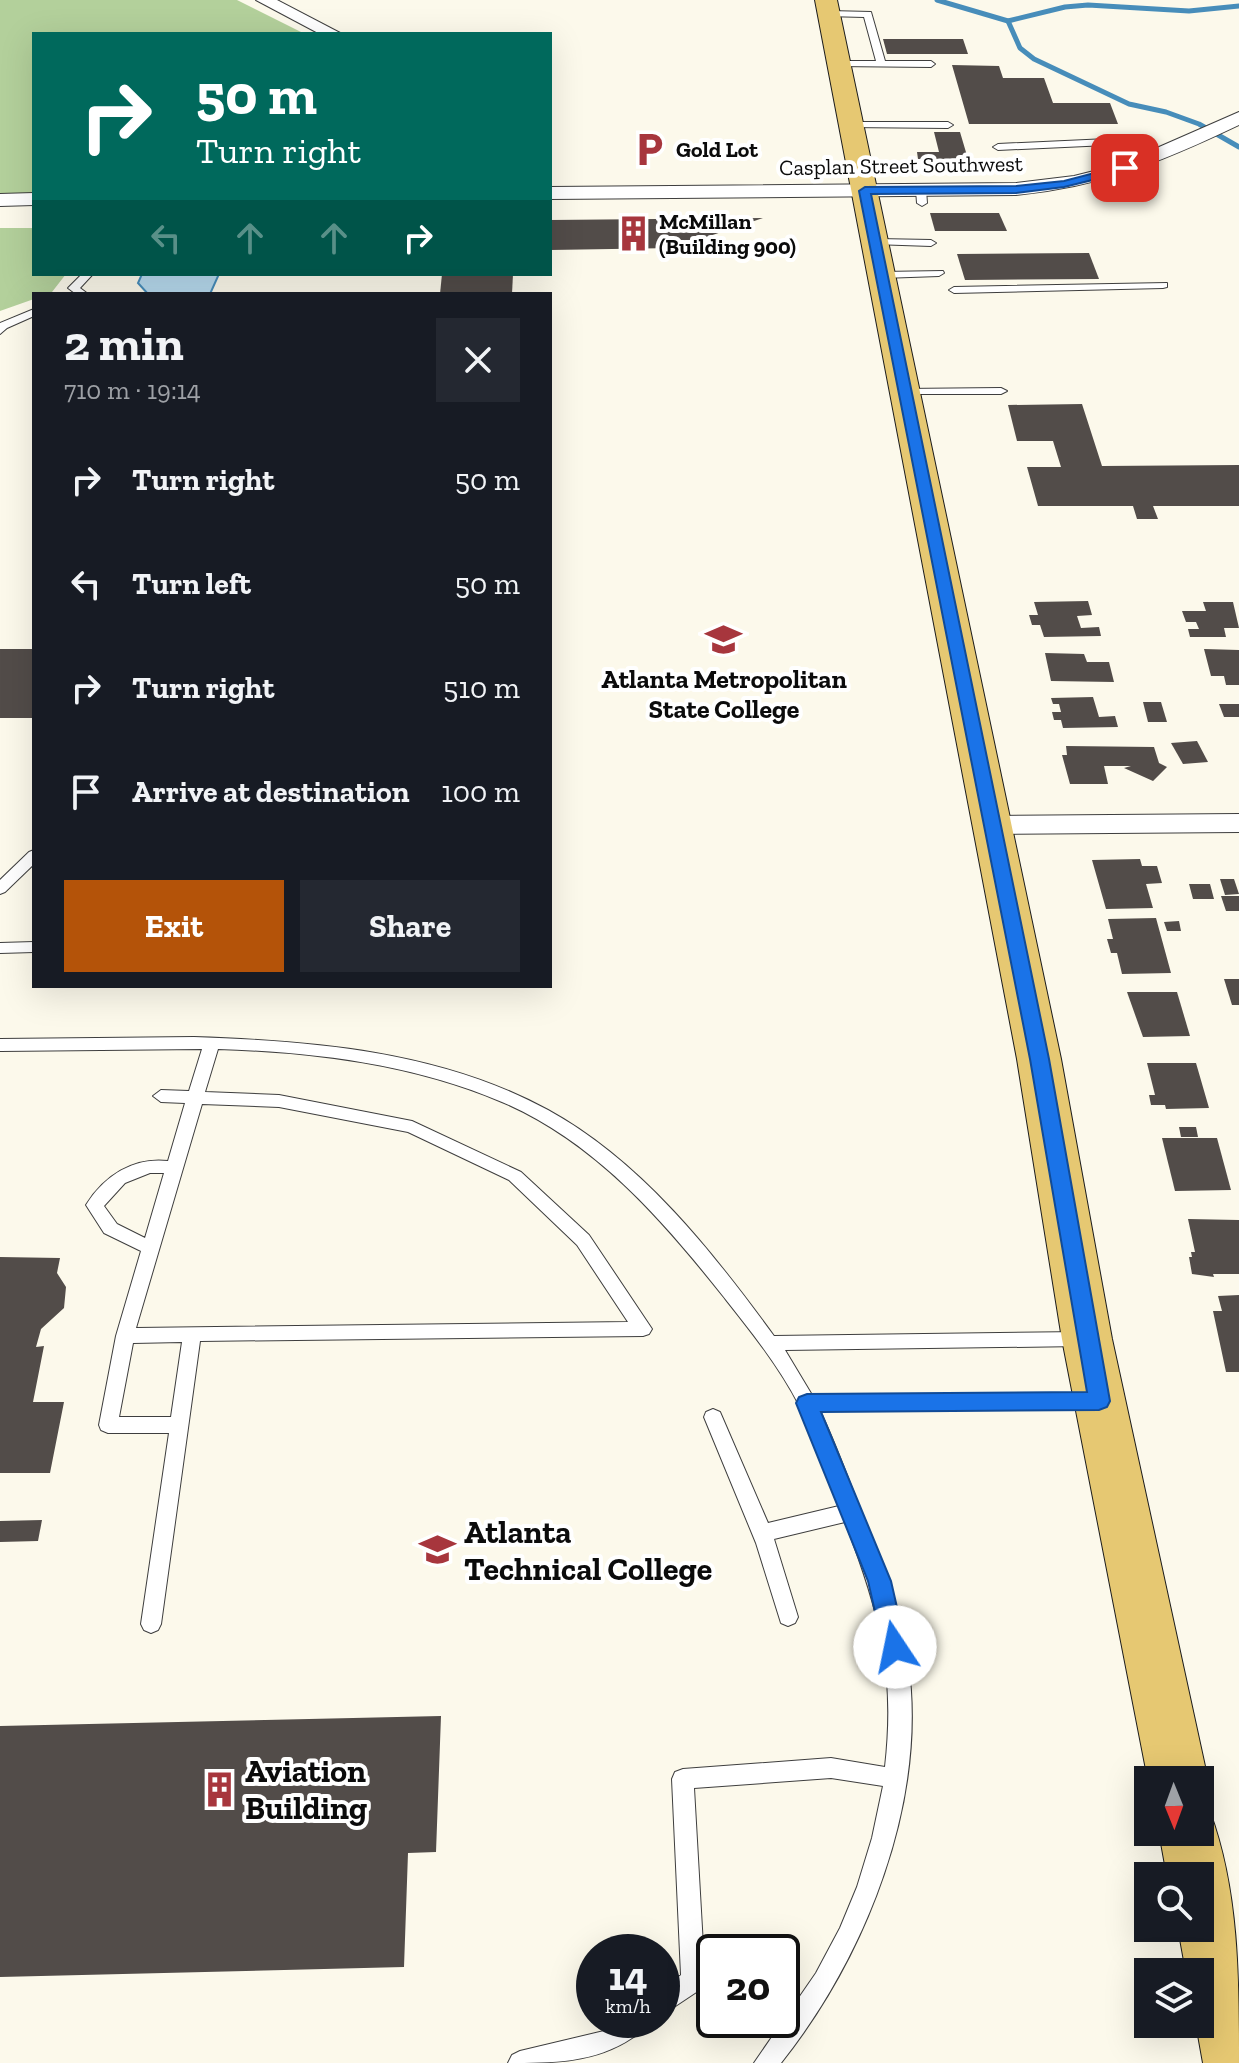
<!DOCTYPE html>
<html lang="en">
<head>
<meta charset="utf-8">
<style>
	:root { --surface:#171b24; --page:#242831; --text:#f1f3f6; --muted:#9ea1a6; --accent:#b45309 }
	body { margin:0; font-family:"Zilla Slab",serif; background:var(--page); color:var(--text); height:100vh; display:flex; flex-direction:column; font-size:30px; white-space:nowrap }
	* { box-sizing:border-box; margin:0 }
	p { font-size:26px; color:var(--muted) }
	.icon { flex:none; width:44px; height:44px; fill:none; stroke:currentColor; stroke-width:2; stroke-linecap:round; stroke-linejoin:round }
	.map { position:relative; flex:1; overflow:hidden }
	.details { position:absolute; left:32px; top:292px; width:520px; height:696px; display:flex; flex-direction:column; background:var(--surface); border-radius:0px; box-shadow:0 8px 32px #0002 }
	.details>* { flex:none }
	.hud { position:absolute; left:32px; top:32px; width:520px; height:244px; border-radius:0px; box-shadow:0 8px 32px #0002; background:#00695c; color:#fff; overflow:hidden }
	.needle { width:52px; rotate:179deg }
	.fabs { position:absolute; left:1134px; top:1766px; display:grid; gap:16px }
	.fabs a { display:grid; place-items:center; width:80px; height:80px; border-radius:0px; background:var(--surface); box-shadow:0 8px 32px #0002; font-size:40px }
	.speed { position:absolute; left:576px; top:1934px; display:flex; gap:16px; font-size:40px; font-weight:700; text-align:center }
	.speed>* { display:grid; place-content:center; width:104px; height:104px; border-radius:50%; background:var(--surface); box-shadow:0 8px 32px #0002; line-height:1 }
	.speed small { font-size:20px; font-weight:400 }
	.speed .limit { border:4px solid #111; border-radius:12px; background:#fff; color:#111 }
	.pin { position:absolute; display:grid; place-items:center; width:68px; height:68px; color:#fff; margin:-34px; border-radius:16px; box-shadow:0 4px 12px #0006 }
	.me { position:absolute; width:88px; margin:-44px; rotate:349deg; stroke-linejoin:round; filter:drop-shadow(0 0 6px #0008) }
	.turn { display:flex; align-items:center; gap:28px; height:168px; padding:0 32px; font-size:36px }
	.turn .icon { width:104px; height:104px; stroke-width:2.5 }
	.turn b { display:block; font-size:56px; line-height:68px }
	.lanes { display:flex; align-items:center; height:76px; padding:0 32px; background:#0003; justify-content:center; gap:40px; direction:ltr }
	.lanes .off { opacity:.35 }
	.round { display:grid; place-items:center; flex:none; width:84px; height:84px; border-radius:0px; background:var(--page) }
	.headline { display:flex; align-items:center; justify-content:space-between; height:136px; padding:0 32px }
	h1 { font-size:48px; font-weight:700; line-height:60px }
	.action { display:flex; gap:16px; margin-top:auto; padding:16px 32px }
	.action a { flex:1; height:92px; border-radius:0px; background:var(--accent); color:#fff; font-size:32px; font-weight:700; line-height:92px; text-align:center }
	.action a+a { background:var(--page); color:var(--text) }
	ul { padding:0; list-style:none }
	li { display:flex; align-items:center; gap:24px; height:104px; padding:0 32px }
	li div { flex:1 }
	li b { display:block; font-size:30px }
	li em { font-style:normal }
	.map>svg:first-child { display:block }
	.forest { fill:#b3d09b }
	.water { fill:#b6d9ed; stroke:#478dba; stroke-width:2 }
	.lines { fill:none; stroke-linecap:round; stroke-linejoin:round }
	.stream { stroke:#478dba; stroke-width:5 }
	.building { fill:#524c49 }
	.lane-casing { stroke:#3e3e3e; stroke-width:2 }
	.street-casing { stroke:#3e3e3e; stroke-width:2 }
	.primary-casing { stroke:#1c1c1c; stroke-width:2 }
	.lane { fill:#fff; fill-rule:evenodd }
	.street { fill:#fff; fill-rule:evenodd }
	.primary { fill:#e6c872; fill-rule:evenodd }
	.route { fill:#1a73e8; stroke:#114b97; stroke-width:2 }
	.labels { text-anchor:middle; stroke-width:8; stroke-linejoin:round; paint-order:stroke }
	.far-poi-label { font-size:22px; font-weight:bold; fill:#0b0b0b; stroke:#fff; text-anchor:start }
	.far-street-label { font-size:22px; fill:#0b0b0b; stroke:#fff }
	.poi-label { font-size:26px; font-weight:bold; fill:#0b0b0b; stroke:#fff }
	.near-poi-label { font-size:32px; font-weight:bold; fill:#0b0b0b; stroke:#fff; text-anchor:start }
</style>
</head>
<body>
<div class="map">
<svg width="1239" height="2063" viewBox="0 0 1239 2063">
	<rect width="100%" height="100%" fill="#fcf9eb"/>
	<g class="forest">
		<path d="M 0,0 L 237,0 L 305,34 L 34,34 L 34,195 L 0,196 Z"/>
		<path d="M 0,228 L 34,228 L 34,274 L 66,274 L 52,292 L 34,294 L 34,299 L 0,311 Z"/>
	</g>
	<path class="water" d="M 142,274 L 219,274 L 210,294 L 148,294 L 138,283 Z"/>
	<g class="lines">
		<g class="stream">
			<path d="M 937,0 L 1008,21 L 1065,7 L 1088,5 L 1189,11 L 1239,6"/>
			<path d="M 1008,21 L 1020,48 L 1034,59 L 1129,104 L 1166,112 L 1199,124 L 1239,147"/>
		</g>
	</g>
	<g class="building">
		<path d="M 883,39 L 963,39 L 968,54 L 887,54 Z"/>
		<path d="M 952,65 L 999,66 L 1003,78 L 1044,78 L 1053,103 L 1110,103 L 1118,124 L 969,124 Z"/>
		<path d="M 934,132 L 960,132 L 968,159 L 918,159 L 917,152 L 939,152 Z"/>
		<path d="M 930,213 L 999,213 L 1007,231 L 935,231 Z"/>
		<path d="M 763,218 L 674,248 L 550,250 L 550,220 Z"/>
		<path d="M 1089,253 L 1099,279 L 965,280 L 957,254 Z"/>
		<path d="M 442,274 L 513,274 L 512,294 L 440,294 Z"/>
		<path d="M 1082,404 L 1102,466 L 1239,465 L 1239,506 L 1153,506 L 1158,519 L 1137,519 L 1133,506 L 1038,506 L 1027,467 L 1061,467 L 1053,441 L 1017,441 L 1008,405 Z"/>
		<path d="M 1088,601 L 1092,615 L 1077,616 L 1081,628 L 1099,627 L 1101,636 L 1044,637 L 1040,625 L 1032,625 L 1029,615 L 1038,615 L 1034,602 Z"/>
		<path d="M 1203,602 L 1233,602 L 1239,628 L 1224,628 L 1226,637 L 1190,637 L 1188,629 L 1199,629 L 1196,622 L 1186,622 L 1182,611 L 1206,611 Z"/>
		<rect x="0" y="649" width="34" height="69"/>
		<path d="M 1204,649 L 1239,650 L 1239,685 L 1226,685 L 1224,676 L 1211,676 Z"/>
		<path d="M 1045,653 L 1084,654 L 1087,662 L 1109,662 L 1114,682 L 1051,681 Z"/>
		<path d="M 1093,697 L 1099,717 L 1115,716 L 1118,727 L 1063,728 L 1061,720 L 1054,720 L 1052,712 L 1061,712 L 1059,704 L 1053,704 L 1051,698 Z"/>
		<path d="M 1143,702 L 1161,702 L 1167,722 L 1148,722 Z"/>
		<path d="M 1219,704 L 1239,704 L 1239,717 L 1224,717 Z"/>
		<path d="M 1197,741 L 1208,762 L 1183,764 L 1171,743 Z"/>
		<path d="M 1066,746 L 1154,747 L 1159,763 L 1167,767 L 1153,781 L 1124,768 L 1131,766 L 1104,766 L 1108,784 L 1070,784 L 1062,755 L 1067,755 Z"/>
		<path d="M 1140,859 L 1142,866 L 1157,866 L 1162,883 L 1146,884 L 1153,908 L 1106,909 L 1092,860 Z"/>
		<path d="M 1220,879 L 1234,879 L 1239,894 L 1225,895 Z"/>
		<path d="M 1189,884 L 1210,884 L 1214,899 L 1193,899 Z"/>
		<path d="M 1221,896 L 1239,896 L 1239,911 L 1226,911 Z"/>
		<path d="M 1156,918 L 1171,973 L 1122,974 L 1117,953 L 1111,953 L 1107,939 L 1113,939 L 1108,919 Z"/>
		<path d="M 1179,921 L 1181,931 L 1167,931 L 1164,922 Z"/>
		<path d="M 1224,979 L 1239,979 L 1239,1005 L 1232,1005 Z"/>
		<path d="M 1127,992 L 1177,992 L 1190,1036 L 1143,1037 Z"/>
		<path d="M 1147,1063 L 1196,1063 L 1209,1108 L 1166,1109 L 1165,1105 L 1151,1105 L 1149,1095 L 1155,1095 Z"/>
		<path d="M 1179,1127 L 1196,1127 L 1198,1137 L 1181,1137 Z"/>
		<path d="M 1162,1138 L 1217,1138 L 1231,1190 L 1175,1191 Z"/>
		<path d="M 1188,1219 L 1239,1220 L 1239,1274 L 1213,1274 L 1214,1277 L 1192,1274 L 1189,1257 L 1192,1257 L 1191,1252 L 1195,1252 Z"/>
		<path d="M 0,1257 L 60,1258 L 57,1273 L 66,1287 L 64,1308 L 41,1329 L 36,1347 L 44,1346 L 33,1402 L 64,1402 L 50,1473 L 0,1473 Z"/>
		<path d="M 1239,1295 L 1239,1372 L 1226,1372 L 1213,1311 L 1222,1311 L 1218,1296 Z"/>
		<path d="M 42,1520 L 38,1541 L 0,1542 L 0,1521 Z"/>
		<path d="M 441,1716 L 436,1852 L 408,1853 L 404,1967 L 0,1977 L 0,1726 Z"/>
	</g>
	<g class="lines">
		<defs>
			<g id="lane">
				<path d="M 829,11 L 871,12 L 885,61 L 931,61 L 935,64 L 931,67 L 836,66 L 836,62 L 839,61 L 876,61 L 864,17 L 826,16 L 825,14 Z"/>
				<path d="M 851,122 L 948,122 L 953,125 L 948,128 L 848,127 L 846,125 Z"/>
				<path d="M 1108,139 L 1161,156 L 1156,159 L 1108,145 L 998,150 L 993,147 L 998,144 Z"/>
				<path d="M 1103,173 L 1109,173 L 1128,196 L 1126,198 L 1120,198 L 1101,175 Z"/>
				<path d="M 921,187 L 926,190 L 927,203 L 922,206 L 917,203 L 916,190 Z"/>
				<path d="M 877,239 L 931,240 L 936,243 L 931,246 L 873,244 L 872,242 Z"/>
				<path d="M 943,271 L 944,273 L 939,276 L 882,278 L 877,275 L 882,272 Z"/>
				<path d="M 82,274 L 93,274 L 80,288 L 88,294 L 76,294 L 68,288 Z"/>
				<path d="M 1167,283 L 1167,287 L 1163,288 L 954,293 L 949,290 L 954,287 Z"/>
				<path d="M 34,309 L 34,316 L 7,328 L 0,334 L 0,323 Z"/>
				<path d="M 903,389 L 1001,388 L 1007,391 L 1001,394 L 899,394 L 899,390 Z"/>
				<path d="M 34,850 L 34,864 L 5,892 L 0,894 L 0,880 L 29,852 Z"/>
				<path d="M 34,942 L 34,952 L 0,953 L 0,943 Z"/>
				<path d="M 194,1037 C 314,1041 440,1051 548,1110 C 641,1161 712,1251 774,1336 L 1081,1332 L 1087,1334 L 1090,1339 L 1087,1344 L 1081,1346 L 785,1350 L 812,1395 L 1093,1393 L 1100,1396 L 1102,1401 L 1100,1406 L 1093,1409 L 820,1411 C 835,1442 846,1474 859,1506 C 879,1557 900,1608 908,1662 C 928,1801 866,1956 781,2063 L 754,2063 L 816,1973 L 840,1928 L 857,1887 L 872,1838 L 883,1786 L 831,1778 L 694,1788 L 705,1981 L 701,1989 L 662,2015 L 662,1989 L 681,1975 L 672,1779 L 675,1772 L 683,1769 L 831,1758 L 885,1767 C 896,1672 879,1609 845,1522 L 774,1539 L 798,1617 L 795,1623 L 788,1626 L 781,1623 L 756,1543 L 704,1417 L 706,1412 L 713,1409 L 720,1412 L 768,1523 L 839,1506 C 826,1473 815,1438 799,1405 C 779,1366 750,1330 723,1296 C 662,1219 594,1141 502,1102 C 412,1064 315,1052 218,1049 L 205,1092 L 279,1095 L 412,1121 L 521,1172 L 589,1235 L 652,1329 L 649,1334 L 643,1336 L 200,1341 L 161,1624 L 158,1630 L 151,1633 L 144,1630 L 141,1624 L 169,1433 L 108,1433 L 101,1430 L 99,1425 L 116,1336 L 141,1251 L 104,1233 L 86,1205 C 104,1176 133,1157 168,1161 L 185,1103 L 161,1102 L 153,1096 L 161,1090 L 189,1091 L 202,1049 L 0,1051 L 0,1039 ZM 202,1104 L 279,1107 L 408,1132 L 509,1180 L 577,1245 L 628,1322 L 136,1328 ZM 150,1173 L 164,1173 L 145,1238 L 117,1224 L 104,1206 L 125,1183 ZM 182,1342 L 171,1417 L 119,1417 L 133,1343 Z"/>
				<path d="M 618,2020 L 650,2020 C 646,2029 640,2033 632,2038 C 595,2063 552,2063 508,2063 L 512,2055 L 520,2051 L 604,2031 Z"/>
			</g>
			<g id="street">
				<path d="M 256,0 L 277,0 L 342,34 L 320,34 Z"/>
				<path d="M 1239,112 L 1239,125 C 1161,162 1104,186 1016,195 L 550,199 L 550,187 L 1016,183 L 1074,176 L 1118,165 Z"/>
				<path d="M 34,193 L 34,205 L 0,206 L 0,194 Z"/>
				<path d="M 1239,814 L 1239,832 L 993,834 L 983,831 L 979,825 L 983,819 L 993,816 Z"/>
			</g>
			<g id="primary">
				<path d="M 815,0 L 837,0 L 1061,1059 L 1112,1339 L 1208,1780 L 1200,1797 L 1200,1780 L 1148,1780 L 1062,1339 L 1017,1059 Z"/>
				<path d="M 1200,1808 L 1210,1812 C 1239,1891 1239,1978 1239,2063 L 1203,2063 L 1196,2024 L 1200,2024 L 1200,1972 L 1186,1972 L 1178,1928 L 1200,1928 L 1200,1876 L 1167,1876 L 1159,1832 L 1200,1832 Z"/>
			</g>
		</defs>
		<use href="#lane" class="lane-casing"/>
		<use href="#street" class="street-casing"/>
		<use href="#primary" class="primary-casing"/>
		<use href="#lane" class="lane"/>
		<use href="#street" class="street"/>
		<use href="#primary" class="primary"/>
	</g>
	<path class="route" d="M 1125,165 L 1131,168 L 1129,171 L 1064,187 L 1016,193 L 871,194 L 1049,1059 L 1110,1401 L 1107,1407 L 1099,1410 L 821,1412 L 891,1581 L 906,1647 L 903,1654 L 895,1657 L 887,1654 L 883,1647 L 868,1581 L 796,1403 L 799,1397 L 807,1394 L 1087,1392 L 1030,1059 L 859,191 L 865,187 L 1016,186 L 1064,181 Z"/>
	<defs>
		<symbol id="parking-bare" viewBox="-9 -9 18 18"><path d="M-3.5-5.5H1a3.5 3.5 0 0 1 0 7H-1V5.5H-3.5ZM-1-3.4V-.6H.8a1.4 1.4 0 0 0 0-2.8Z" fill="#a7363d" stroke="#fff" stroke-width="2.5" paint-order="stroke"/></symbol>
		<symbol id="building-bare" viewBox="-9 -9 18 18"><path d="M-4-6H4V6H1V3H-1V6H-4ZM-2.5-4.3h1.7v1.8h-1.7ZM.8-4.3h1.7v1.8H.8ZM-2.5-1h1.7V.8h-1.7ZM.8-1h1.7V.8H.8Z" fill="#a7363d" stroke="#fff" stroke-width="2.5" paint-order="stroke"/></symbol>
		<symbol id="university-bare" viewBox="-9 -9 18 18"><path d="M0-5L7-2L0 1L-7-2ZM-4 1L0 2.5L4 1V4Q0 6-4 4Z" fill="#a7363d" stroke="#fff" stroke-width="2.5" paint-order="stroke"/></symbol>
	</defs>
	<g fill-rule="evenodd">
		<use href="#parking-bare" x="624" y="124" width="51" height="51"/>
		<use href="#building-bare" x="608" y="208" width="51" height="51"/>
		<use href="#university-bare" x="698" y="614" width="51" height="51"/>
		<use href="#university-bare" x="412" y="1524" width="51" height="51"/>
		<use href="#building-bare" x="194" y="1764" width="51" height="51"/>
	</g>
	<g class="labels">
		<g class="far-poi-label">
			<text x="676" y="157">Gold Lot</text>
			<text x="659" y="229">McMillan<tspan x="659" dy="25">(Building 900)</tspan></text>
		</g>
		<g class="far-street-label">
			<text transform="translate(901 165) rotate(-1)" y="8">Casplan Street Southwest</text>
		</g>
		<g class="poi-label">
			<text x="724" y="688">Atlanta Metropolitan<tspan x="724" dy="30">State College</tspan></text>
		</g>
		<g class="near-poi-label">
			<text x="464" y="1543">Atlanta<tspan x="464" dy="37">Technical College</tspan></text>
			<text x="245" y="1782">Aviation<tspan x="245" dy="37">Building</tspan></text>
		</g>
	</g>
</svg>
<div class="fabs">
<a><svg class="needle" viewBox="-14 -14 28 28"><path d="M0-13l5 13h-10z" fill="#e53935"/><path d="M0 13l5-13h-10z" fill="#9ea1a6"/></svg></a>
<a><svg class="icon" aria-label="search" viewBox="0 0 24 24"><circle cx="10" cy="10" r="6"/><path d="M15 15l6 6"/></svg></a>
<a><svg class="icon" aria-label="layers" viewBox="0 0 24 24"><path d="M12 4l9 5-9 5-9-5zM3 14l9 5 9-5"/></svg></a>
</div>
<div class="speed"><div>14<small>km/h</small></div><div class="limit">20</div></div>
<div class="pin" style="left:1125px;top:168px;background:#d93025"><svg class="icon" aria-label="arrive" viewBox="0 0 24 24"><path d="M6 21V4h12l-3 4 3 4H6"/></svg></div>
<svg class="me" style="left:895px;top:1647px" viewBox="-20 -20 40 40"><circle r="19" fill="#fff"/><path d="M0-13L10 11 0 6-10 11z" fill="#1a73e8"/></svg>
<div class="hud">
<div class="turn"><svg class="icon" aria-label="right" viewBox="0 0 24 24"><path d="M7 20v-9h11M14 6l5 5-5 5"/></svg><div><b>50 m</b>Turn right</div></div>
<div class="lanes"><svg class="icon off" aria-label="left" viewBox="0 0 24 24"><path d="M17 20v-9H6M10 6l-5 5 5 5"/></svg><svg class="icon off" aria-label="ahead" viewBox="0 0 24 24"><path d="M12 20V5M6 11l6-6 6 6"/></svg><svg class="icon off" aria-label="ahead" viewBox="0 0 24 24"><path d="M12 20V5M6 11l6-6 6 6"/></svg><svg class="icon" aria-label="right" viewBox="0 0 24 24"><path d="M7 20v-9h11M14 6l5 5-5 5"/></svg></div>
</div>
<section class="details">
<div class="headline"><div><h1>2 min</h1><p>710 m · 19:14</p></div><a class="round"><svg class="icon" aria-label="close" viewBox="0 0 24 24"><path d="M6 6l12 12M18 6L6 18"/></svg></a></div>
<ul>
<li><svg class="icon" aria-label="right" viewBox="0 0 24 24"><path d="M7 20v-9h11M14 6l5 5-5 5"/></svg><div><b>Turn right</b></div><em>50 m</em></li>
<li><svg class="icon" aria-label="left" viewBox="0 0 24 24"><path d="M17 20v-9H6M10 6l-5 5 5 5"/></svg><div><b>Turn left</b></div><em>50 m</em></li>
<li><svg class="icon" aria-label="right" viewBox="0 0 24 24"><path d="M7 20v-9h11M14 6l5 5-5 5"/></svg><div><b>Turn right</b></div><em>510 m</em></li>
<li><svg class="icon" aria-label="arrive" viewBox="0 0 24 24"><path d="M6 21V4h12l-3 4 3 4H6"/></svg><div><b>Arrive at destination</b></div><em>100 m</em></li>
</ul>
<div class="action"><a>Exit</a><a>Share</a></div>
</section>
</div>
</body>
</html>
